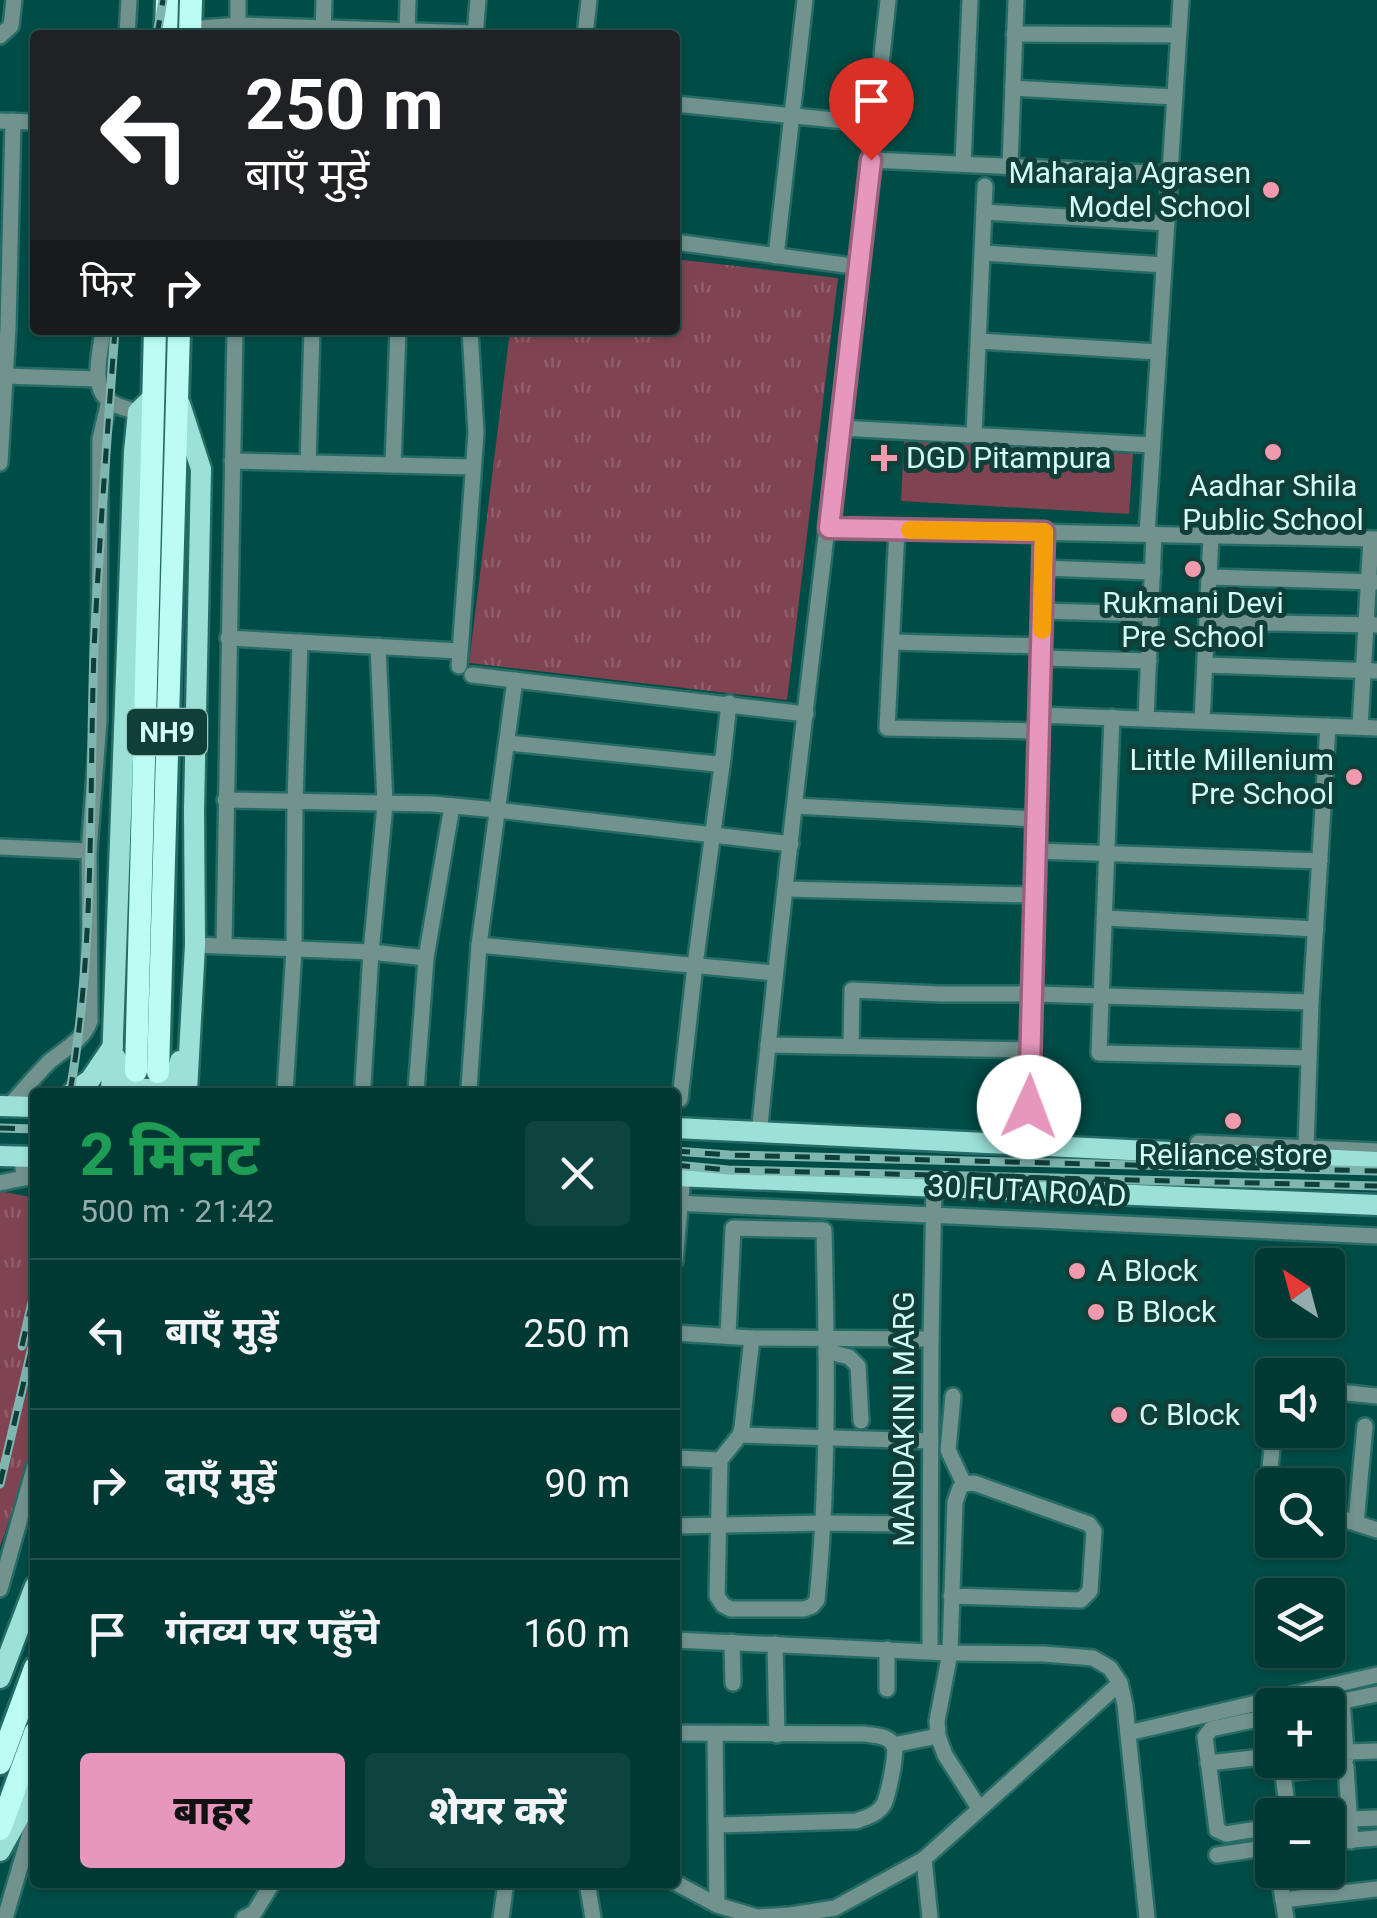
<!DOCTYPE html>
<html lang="hi">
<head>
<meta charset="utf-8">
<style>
	:root { --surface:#003934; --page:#0e4440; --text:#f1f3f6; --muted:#95acac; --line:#22534f; --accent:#e797bd }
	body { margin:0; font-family:Roboto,"Noto Sans Devanagari",sans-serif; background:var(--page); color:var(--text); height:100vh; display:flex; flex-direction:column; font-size:38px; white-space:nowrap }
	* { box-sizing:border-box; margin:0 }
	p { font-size:32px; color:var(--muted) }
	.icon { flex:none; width:55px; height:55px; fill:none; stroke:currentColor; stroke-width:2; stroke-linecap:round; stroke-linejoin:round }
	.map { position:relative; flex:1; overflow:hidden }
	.sheet { position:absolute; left:30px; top:1088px; width:650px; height:800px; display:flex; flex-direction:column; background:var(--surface); border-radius:10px; box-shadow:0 2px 8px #0004,0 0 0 2px var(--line) }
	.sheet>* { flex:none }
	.hud { position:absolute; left:30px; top:30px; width:650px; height:305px; border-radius:10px; box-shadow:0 2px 8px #0004,0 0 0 2px var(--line); background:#202124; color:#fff; overflow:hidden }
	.needle { width:65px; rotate:324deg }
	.fabs { position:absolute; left:1255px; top:1248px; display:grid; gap:20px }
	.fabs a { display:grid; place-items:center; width:90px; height:90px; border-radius:10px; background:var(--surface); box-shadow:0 2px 8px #0004,0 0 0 2px var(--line); font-size:50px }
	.pin { position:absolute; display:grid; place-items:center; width:85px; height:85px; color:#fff; margin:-102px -42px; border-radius:50% 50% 50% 0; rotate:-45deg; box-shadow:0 0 10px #0007 }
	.pin .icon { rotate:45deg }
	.me { position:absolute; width:110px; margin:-55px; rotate:2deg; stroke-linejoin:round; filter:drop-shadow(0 0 8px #0008) }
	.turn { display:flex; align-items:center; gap:35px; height:210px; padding:0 50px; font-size:45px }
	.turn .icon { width:130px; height:130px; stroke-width:2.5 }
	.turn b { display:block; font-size:70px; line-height:85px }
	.then { display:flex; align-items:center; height:95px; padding:0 50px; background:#0003; gap:20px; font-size:38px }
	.round { display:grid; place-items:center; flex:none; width:105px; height:105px; border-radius:10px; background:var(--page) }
	.head { display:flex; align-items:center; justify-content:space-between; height:170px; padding:0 50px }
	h1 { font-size:60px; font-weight:800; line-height:75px; color:#1e9e55 }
	.button { display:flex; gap:20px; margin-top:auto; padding:20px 50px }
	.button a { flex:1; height:115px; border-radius:10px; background:var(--accent); color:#111; font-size:40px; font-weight:800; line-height:115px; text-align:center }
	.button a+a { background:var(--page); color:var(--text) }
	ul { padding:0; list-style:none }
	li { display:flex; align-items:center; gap:30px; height:150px; padding:0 50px; border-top:2px solid var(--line) }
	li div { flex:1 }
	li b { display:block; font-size:38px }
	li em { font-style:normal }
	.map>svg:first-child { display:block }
	.grass { fill:#804351 }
	.park { fill:url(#park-tufts) }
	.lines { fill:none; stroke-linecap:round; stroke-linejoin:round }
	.minor-casing { stroke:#266c66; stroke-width:20 }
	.major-casing { stroke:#266c66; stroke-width:25 }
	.highway-casing { stroke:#266c66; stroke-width:28 }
	.minor { stroke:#71928d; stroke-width:15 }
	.major { stroke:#9ce1d8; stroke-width:20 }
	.highway { stroke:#bbfdf4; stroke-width:22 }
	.rail-casing { stroke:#80b6b0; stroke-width:9 }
	.rail { stroke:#103f3a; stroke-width:5; stroke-dasharray:15; stroke-linecap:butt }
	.route-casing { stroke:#96627b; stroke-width:25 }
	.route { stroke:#e797bd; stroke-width:18 }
	.slow { stroke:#f59e0b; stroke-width:18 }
	.poi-dot { fill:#f29aad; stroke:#103f3a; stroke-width:4 }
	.labels { text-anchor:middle; stroke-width:10; stroke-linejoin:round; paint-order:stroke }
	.shield { fill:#103f3a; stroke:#99c3be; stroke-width:2.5 }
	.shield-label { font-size:28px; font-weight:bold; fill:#d4fcf6 }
	.poi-label { font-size:30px; fill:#d4fcf6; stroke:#103f3a; text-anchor:start }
	.street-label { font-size:30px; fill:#d4fcf6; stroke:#103f3a }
</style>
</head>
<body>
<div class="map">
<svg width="1377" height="1918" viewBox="0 0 1377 1918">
	<defs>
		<pattern id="park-tufts" width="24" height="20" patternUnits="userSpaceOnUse" patternTransform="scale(2.5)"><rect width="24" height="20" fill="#804351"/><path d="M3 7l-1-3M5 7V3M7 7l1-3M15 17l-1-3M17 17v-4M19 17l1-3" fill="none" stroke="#915f6b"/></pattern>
	</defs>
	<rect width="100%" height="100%" fill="#004c46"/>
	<path class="grass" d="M 904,440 L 1133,454 L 1129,514 L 901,501 Z"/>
	<g class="park">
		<path d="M 675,259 L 838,278 L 787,700 L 469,663 L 510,330 L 675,330 Z"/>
		<path d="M 0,1191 L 35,1198 L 35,1418 L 26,1471 L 0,1547 Z"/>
	</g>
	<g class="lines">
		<defs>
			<g id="minor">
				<path d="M 190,29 L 238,25 L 474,33"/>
				<path d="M 238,31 L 238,0"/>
				<path d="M 1014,34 L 1178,35"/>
				<path d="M 127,35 L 129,0"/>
				<path d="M 323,35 L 324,0"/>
				<path d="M 407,35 L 408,0"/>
				<path d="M 475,35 L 478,0"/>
				<path d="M 585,35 L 589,0"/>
				<path d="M 0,36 L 11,26 L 14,0"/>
				<path d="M 1013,88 L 1174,97"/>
				<path d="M 675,104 L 875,124"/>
				<path d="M 0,121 L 35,122"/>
				<path d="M 871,160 L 1170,174"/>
				<path d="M 963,164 L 970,0"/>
				<path d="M 1010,167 L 1016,0"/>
				<path d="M 984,212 L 1166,223"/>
				<path d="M 675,242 L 860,267"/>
				<path d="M 983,253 L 1164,265"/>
				<path d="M 776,256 L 805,0"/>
				<path d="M 103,330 C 101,350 90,385 108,400 C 116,407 128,409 138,412"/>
				<path d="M 979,341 L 1158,352"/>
				<path d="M 5,376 L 98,379"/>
				<path d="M 841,428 L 1152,445"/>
				<path d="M 974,435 L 985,186"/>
				<path d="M 232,461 L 473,467"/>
				<path d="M 0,463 L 8,328 L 13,121"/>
				<path d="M 308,463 L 312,330"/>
				<path d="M 393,465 L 398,330"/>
				<path d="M 829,528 L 1377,539"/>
				<path d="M 897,529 L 887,728 L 1038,731"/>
				<path d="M 1147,534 L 1181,0"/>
				<path d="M 1043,568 L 1153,572"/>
				<path d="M 1210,577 L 1375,582"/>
				<path d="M 1042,611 L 1149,614"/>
				<path d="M 1207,622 L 1377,625"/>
				<path d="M 228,638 L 459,651"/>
				<path d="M 893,642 L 1041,646"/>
				<path d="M 1041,658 L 1149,661"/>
				<path d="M 1205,665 L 1377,671"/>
				<path d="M 459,666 L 476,433 L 470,330"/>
				<path d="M 472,675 L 806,714"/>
				<path d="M 1039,715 L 1377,728"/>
				<path d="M 1112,717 L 1099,1053 L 1309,1058"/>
				<path d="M 1146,719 L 1154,534"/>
				<path d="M 1202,721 L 1211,536"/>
				<path d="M 1360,727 L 1371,539"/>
				<path d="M 508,743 L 717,764 L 723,758 L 729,703"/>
				<path d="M 225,800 L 433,804 L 497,810 L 791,844"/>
				<path d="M 795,806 L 1036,819"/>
				<path d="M 0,847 L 89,851"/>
				<path d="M 1035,851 L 1320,861"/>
				<path d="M 785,889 L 1033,895"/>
				<path d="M 1105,918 L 1316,929"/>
				<path d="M 195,945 L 371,952 L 426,958"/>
				<path d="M 479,945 L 775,973"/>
				<path d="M 224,946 L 235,330"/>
				<path d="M 768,1045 L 1031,1050"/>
				<path d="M 851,1046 L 852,990 L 940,994 L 1033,994 L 1311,1002"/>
				<path d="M 363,1084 L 371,952 L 385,804 L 378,646"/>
				<path d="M 469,1088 L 479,945 L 515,680"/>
				<path d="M 416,1091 L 426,958 L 452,806"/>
				<path d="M 285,1092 L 294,950 L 295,802 L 300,642"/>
				<path d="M 680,1099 L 695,965 L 723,758"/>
				<path d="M 9,1106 C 22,1092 35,1076 49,1062 C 64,1049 83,1041 90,1021 L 89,851 L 99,721 L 100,439 L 109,401"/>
				<path d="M 757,1131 L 760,1125 C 797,750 848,375 888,0"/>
				<path d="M 1198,1143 L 1377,1151"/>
				<path d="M 1026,1144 L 1028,1136 C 1035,935 1036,733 1044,532"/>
				<path d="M 1306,1148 L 1311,1002 L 1328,726"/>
				<path d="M 22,1157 L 24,1178 L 35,1177"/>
				<path d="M 0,1183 L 24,1178"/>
				<path d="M 675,1203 L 1377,1236"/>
				<path d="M 675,1261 L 683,1176"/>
				<path d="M 675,1333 L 752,1338 L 931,1339"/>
				<path d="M 728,1335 L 733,1228 L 824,1230 C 827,1354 829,1477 817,1600 L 812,1606 L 804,1609 L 731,1609 L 723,1605 L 717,1596 L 720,1460 L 740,1435 L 742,1427 L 752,1338"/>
				<path d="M 826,1351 L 849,1357 L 858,1366 L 861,1421"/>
				<path d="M 1328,1391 L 1377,1396"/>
				<path d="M 953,1396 L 948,1450 L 964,1484"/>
				<path d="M 740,1435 L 931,1441"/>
				<path d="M 675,1458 L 720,1460"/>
				<path d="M 1272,1498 L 1267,1496 L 1274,1430"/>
				<path d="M 1328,1514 L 1377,1530"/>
				<path d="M 1356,1523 L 1365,1426"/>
				<path d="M 675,1526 L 824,1523 L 902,1524"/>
				<path d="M 0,1589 L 35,1465"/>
				<path d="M 951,1596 L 1081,1600 L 1090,1591 L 1094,1531 L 1089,1524 L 974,1483 L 964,1484 L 960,1488 L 955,1502 L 950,1653 L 937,1721 L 938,1736 L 945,1755 L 979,1808"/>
				<path d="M 675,1640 L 950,1653 L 1044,1654 L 1093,1658 L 1110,1668 L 1120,1683 L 1125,1705 L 1147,1918"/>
				<path d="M 732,1642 L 733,1683"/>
				<path d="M 775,1644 L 777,1735"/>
				<path d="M 930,1651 L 931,1339 L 934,1186"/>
				<path d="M 887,1689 L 887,1649"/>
				<path d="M 1342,1701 L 1346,1752"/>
				<path d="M 1323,1705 L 1377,1694"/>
				<path d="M 1272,1716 L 1211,1729 L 1205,1737 L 1217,1830 L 1226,1834 L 1272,1827"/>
				<path d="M 675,1733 L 865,1734 C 875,1736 889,1735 894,1746 C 897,1755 888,1795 884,1804 C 877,1815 867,1817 856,1821 L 717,1825"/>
				<path d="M 1128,1733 L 1377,1675"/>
				<path d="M 715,1735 L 717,1905"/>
				<path d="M 893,1745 L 938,1736"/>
				<path d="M 1346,1758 L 1346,1752 L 1377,1751"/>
				<path d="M 1208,1763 L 1272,1756"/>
				<path d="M 1288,1815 L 1283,1773 L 1346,1767 L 1351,1841"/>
				<path d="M 1350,1819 L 1377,1818"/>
				<path d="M 1328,1842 L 1377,1838"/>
				<path d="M 1217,1855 L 1272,1847"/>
				<path d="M 924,1859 L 930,1918"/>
				<path d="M 1278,1870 L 1286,1918"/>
				<path d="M 587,1882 L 593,1918"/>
				<path d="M 674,1882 L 717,1905 L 757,1917 L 790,1915 L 835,1908 L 924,1859 L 1120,1683"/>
				<path d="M 1283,1900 L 1377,1889"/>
				<path d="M 5,1918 L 35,1816"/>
				<path d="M 244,1918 L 254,1913 L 273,1882"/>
				<path d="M 501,1918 L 506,1882"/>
			</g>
			<g id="major">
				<path d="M 180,404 L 201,469 L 194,811 L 195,945 L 187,1092"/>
				<path d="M 116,1058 L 125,1084 C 140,1091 159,1090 174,1084 L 180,1061"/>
				<path d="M 73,1092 L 90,1080 L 113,1046"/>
				<path d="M 111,1092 L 134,452 L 138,412 L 154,396"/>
				<path d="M 0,1106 L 35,1107"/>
				<path d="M 675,1128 L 1377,1162"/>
				<path d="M 0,1156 L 35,1157"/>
				<path d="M 675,1176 L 1377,1205"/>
				<path d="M 0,1678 L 35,1586"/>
				<path d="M 0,1851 L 35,1788"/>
			</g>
			<g id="highway">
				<path d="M 166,35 L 167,0"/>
				<path d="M 190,35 L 191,0"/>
				<path d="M 136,1071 L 155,330"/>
				<path d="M 158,1072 L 179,330"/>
				<path d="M 0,1763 L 35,1668"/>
				<path d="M 0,1829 L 35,1733"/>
			</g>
		</defs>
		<use href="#minor" class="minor-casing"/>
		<use href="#major" class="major-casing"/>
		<use href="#highway" class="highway-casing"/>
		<use href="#minor" class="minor"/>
		<use href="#major" class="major"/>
		<use href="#highway" class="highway"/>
		<defs>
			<g id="rail">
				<path d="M 157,35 L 163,0"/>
				<path d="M 70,1092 C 95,947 89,797 94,650 C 99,543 107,437 115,330"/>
				<path d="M 0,1128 L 35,1129"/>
				<path d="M 675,1151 L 729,1155 L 1377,1171"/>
				<path d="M 675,1165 L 728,1170 L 1377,1186"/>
				<path d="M 22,1346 L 35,1289"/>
				<path d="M 0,1484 L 35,1334"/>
			</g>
		</defs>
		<use href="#rail" class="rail-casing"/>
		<use href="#rail" class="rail"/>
	</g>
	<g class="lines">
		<defs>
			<path id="route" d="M 871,160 L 829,528 L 1044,532 L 1029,1107"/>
		</defs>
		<use href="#route" class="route-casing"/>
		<use href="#route" class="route"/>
		<path class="slow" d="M 910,530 L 1044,532 L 1042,630"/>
	</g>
	<g class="poi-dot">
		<circle cx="1271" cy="190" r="10"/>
		<circle cx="1273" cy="452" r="10"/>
		<path d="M879 443h10v10h10v10h-10v10h-10v-10h-10v-10h10z"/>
		<circle cx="1193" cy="569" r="10"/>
		<circle cx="1354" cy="777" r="10"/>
		<circle cx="1233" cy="1121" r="10"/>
		<circle cx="1077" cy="1271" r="10"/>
		<circle cx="1096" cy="1312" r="10"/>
		<circle cx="1119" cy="1415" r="10"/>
	</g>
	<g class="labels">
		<rect class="shield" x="127" y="709" width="80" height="46" rx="8"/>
		<g class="shield-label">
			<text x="167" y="742">NH9</text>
		</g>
		<g class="poi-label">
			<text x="1251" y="183" text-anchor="end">Maharaja Agrasen<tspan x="1251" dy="34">Model School</tspan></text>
			<text x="906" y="468">DGD Pitampura</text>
			<text x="1273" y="496" text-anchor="middle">Aadhar Shila<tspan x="1273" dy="34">Public School</tspan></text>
			<text x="1193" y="613" text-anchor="middle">Rukmani Devi<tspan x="1193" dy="34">Pre School</tspan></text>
			<text x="1334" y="770" text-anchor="end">Little Millenium<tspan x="1334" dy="34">Pre School</tspan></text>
			<text x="1233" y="1165" text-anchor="middle">Reliance store</text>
			<text x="1097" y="1281">A Block</text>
			<text x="1116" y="1322">B Block</text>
			<text x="1139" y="1425">C Block</text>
		</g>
		<g class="street-label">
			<text transform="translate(1027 1191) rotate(3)" y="10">30 FUTA ROAD</text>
			<text transform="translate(904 1419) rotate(-90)" y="10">MANDAKINI MARG</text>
		</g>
	</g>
</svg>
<div class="fabs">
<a><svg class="needle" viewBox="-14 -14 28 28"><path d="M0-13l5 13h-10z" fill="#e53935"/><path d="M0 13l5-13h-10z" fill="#95acac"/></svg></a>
<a><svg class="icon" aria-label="sound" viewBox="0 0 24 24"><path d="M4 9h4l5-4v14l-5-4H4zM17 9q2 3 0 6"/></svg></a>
<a><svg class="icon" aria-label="search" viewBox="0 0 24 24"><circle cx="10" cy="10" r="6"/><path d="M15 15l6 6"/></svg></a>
<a><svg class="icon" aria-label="layers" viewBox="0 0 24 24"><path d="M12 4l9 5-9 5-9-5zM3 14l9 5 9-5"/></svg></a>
<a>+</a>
<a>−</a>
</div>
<div class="pin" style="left:871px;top:160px;background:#d93025"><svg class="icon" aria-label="arrive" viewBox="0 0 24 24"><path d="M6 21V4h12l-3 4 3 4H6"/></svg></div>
<svg class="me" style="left:1029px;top:1107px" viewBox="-20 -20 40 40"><circle r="19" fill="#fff"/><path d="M0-13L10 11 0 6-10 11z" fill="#e797bd"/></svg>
<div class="hud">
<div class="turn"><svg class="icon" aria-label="left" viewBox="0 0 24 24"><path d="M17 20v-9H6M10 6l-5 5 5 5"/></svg><div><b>250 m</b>बाएँ मुड़ें</div></div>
<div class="then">फिर<svg class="icon" aria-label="right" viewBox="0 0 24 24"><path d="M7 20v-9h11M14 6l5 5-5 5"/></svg></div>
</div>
<section class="sheet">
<div class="head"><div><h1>2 मिनट</h1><p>500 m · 21:42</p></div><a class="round"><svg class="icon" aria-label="close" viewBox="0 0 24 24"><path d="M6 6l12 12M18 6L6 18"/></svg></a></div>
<ul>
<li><svg class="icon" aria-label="left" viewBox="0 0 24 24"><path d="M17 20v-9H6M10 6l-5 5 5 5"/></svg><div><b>बाएँ मुड़ें</b></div><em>250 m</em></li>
<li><svg class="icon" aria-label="right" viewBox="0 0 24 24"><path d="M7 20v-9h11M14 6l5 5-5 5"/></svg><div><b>दाएँ मुड़ें</b></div><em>90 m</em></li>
<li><svg class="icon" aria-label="arrive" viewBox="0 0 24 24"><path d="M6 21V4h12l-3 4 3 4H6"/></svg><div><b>गंतव्य पर पहुँचे</b></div><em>160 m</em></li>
</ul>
<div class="button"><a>बाहर</a><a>शेयर करें</a></div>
</section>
</div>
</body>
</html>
